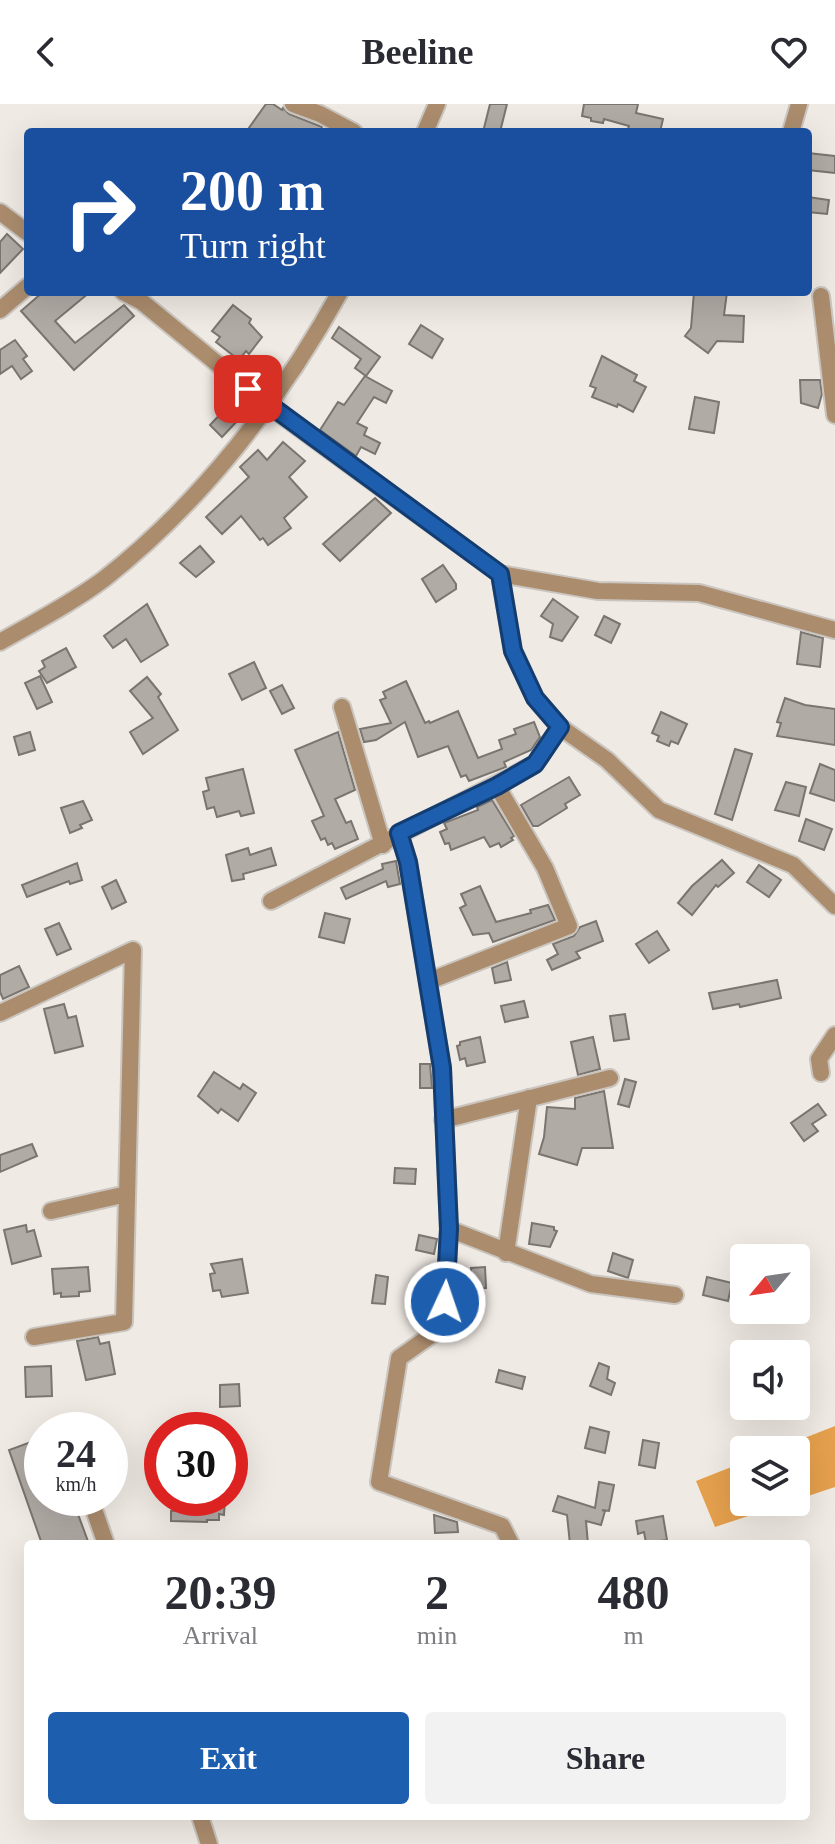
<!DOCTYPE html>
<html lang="en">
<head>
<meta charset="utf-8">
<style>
	:root { --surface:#fff; --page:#f2f2f3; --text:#2b2b33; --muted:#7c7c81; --accent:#1d5eae }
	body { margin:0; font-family:"Times New Roman",serif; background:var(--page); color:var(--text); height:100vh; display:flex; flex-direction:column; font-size:30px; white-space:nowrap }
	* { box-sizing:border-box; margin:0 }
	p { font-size:26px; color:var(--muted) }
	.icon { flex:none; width:44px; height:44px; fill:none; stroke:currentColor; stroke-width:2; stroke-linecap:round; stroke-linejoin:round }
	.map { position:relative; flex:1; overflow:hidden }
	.details { position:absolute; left:24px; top:1436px; width:786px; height:280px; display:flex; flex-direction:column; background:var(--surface); border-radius:8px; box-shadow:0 8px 32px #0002 }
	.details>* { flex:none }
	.guide { position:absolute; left:24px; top:24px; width:788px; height:168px; border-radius:8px; box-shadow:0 8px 32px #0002; background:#1a4fa0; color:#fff; overflow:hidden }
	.needle { width:52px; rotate:241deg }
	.tools { position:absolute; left:730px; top:1140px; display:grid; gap:16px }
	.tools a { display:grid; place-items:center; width:80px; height:80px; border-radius:8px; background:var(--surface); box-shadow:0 8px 32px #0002; font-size:40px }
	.speed { position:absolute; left:24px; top:1308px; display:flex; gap:16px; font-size:40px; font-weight:700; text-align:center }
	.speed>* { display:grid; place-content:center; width:104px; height:104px; border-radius:50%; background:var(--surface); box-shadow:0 8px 32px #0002; line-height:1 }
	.speed small { font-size:20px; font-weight:400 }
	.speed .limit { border:12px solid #d22; background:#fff; color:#111 }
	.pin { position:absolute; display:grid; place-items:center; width:68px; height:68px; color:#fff; margin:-34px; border-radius:16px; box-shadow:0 4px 12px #0006 }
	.me { position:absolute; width:88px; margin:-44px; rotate:3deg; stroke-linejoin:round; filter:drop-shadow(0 0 6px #0008) }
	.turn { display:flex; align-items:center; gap:28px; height:168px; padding:0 24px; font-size:36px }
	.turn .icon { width:104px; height:104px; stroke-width:2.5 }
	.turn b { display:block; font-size:56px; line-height:68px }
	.eta { display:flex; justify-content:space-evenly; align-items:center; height:136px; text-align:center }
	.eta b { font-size:48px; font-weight:700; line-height:56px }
	.action { display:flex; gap:16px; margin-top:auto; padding:16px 24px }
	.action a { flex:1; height:92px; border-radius:8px; background:var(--accent); color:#fff; font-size:32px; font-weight:700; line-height:92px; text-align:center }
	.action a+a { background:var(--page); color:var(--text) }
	header { display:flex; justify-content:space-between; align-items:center; height:104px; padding:0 24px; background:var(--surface); font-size:36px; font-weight:700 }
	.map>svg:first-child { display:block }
	.forest { fill:#e5a04d }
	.building { fill:#b1aba6; stroke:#7a756f; stroke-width:2 }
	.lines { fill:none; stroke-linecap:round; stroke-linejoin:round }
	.street-casing { stroke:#cac5bf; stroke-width:20 }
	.street { stroke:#ab8c6d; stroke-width:16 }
	.route-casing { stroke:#133d71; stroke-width:20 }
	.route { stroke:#1d5eae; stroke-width:14 }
</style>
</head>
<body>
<header><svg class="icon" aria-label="back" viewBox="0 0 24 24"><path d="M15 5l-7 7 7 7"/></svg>Beeline<svg class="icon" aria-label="heart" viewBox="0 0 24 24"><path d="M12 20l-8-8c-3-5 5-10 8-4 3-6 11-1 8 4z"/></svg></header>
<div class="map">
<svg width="835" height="1740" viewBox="0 0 835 1740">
	<rect width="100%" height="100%" fill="#f0eae4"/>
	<g class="forest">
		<path d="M 835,1322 L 835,1383 L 796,1396 L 796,1346 L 774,1346 Z"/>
		<path d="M 744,1358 L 744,1398 L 790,1398 L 715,1423 L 696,1377 Z"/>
	</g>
	<g class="building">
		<path d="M 266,0 L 273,0 L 282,6 L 283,4 L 289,10 L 322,23 L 319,28 L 246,28 Z"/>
		<path d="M 490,0 L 507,0 L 500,28 L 483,28 Z"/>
		<path d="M 584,0 L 638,0 L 636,9 L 663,15 L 660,28 L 627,28 L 629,22 L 604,15 L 603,19 L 591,17 L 591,14 L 582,12 Z"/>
		<path d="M 808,49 L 835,52 L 835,69 L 808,66 Z"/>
		<path d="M 808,93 L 829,96 L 827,110 L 808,108 Z"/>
		<path d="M 7,130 L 23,145 L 0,169 L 0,138 Z"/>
		<path d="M 43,188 L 90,188 L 55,217 L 75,239 L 124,201 L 134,212 L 74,266 L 21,207 Z"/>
		<path d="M 694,188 L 727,188 L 724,211 L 744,212 L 743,238 L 717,237 L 708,249 L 685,232 L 691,224 Z"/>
		<path d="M 233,201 L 251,215 L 249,219 L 262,233 L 249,250 L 246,247 L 239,256 L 216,238 L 220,233 L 212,227 Z"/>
		<path d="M 421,221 L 443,235 L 432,254 L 409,240 Z"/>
		<path d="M 339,223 L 380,253 L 366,272 L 355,264 L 361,255 L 332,234 Z"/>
		<path d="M 15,236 L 27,252 L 23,255 L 32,267 L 21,275 L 12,262 L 0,270 L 0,246 Z"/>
		<path d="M 602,252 L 637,271 L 634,277 L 646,283 L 633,308 L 618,300 L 617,303 L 592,293 L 596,284 L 590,282 Z"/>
		<path d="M 365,272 L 392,287 L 386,299 L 374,293 L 357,319 L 367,324 L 364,331 L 380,339 L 375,350 L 361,343 L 356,352 L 320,326 L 338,298 L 344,301 Z"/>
		<path d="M 800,276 L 820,276 L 822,290 L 818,304 L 801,299 Z"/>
		<path d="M 695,293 L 719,298 L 714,329 L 689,325 Z"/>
		<path d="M 228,302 L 240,314 L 222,333 L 210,321 Z"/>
		<path d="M 283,338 L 305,357 L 289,373 L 307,393 L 284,414 L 291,424 L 268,441 L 263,434 L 260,436 L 241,412 L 222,430 L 206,413 L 249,373 L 240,363 L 258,346 L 267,356 Z"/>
		<path d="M 375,394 L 391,409 L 340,457 L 323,440 Z"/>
		<path d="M 200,442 L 214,458 L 196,473 L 180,459 Z"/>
		<path d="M 443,461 L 456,480 L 456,485 L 436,498 L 422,475 Z"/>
		<path d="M 553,495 L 578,513 L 562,537 L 550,533 L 553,520 L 541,512 Z"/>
		<path d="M 147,500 L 168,541 L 141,558 L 126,535 L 113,544 L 104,532 Z"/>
		<path d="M 604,512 L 620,520 L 611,539 L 595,531 Z"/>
		<path d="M 801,528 L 823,534 L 820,563 L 797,560 Z"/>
		<path d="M 66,544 L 76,563 L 47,579 L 39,567 L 45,563 L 42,557 Z"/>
		<path d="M 254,558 L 266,584 L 242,596 L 229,570 Z"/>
		<path d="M 40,572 L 52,598 L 37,605 L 25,579 Z"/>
		<path d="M 147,573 L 161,590 L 158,593 L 178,626 L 143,650 L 130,628 L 153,614 L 130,587 Z"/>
		<path d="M 406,577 L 425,619 L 429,617 L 430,619 L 458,607 L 478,654 L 502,645 L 499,636 L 516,630 L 514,625 L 534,618 L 540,633 L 531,646 L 504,658 L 506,663 L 469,677 L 466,671 L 461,673 L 448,642 L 418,653 L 405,618 L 376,636 L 364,638 L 360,625 L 391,619 L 380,596 L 386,594 L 383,588 Z"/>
		<path d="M 282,581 L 294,604 L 282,610 L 270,587 Z"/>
		<path d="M 785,594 L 805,601 L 835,605 L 835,641 L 777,632 L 781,619 L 777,618 Z"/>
		<path d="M 661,608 L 687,620 L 678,640 L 671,637 L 669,642 L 657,637 L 659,632 L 652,629 Z"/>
		<path d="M 30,628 L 35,646 L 19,651 L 14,633 Z"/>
		<path d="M 338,628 L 355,686 L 335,695 L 346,719 L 351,717 L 358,735 L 335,745 L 332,739 L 328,741 L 325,734 L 321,736 L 312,717 L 324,712 L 295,646 Z"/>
		<path d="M 735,645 L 752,650 L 732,716 L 715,710 Z"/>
		<path d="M 820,660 L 835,666 L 835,697 L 810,689 Z"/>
		<path d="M 243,665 L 254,709 L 241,712 L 239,707 L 217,713 L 214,703 L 207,705 L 203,688 L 209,686 L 206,674 Z"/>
		<path d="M 569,673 L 580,691 L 565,700 L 567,704 L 538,722 L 533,722 L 521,701 Z"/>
		<path d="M 786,678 L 806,683 L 799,712 L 775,706 Z"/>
		<path d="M 492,696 L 514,732 L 511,734 L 513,736 L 501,743 L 499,739 L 490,743 L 484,733 L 451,746 L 449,739 L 445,740 L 440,728 L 447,725 L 444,719 L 478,706 L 477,703 Z"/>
		<path d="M 83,697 L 92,716 L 80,721 L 82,724 L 70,729 L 61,704 Z"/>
		<path d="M 806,715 L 832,725 L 824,746 L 799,737 Z"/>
		<path d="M 248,744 L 250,751 L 271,744 L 276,761 L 243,770 L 244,775 L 232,777 L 226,751 Z"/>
		<path d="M 722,756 L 734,769 L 718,783 L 716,781 L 692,811 L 678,799 L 692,782 Z"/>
		<path d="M 396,757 L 400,780 L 388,783 L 386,777 L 346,795 L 341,784 L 383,765 L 382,760 Z"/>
		<path d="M 77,759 L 82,776 L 70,780 L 69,777 L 27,793 L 22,781 Z"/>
		<path d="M 759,761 L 781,776 L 769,793 L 747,778 Z"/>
		<path d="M 116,776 L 126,798 L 112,805 L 102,783 Z"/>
		<path d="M 480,782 L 496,818 L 531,809 L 530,806 L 548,801 L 555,816 L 493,838 L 489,829 L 473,831 L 460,804 L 466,801 L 461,790 Z"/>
		<path d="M 325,809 L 350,815 L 344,839 L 319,833 Z"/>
		<path d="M 596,817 L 603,837 L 576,848 L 580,854 L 552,866 L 547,856 L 558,850 L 553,840 L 574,832 L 580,823 Z"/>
		<path d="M 59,819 L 71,845 L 57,851 L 45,825 Z"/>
		<path d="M 657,827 L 669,846 L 649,859 L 636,840 Z"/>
		<path d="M 507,858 L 511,876 L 495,879 L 492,864 Z"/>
		<path d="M 19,862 L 29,883 L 3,895 L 0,888 L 0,871 Z"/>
		<path d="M 777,876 L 781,894 L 740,903 L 739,900 L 713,905 L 709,889 Z"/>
		<path d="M 524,897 L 528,913 L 505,918 L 501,902 Z"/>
		<path d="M 64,900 L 68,914 L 76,912 L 83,942 L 55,949 L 44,905 Z"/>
		<path d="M 625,910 L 629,935 L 614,937 L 610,912 Z"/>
		<path d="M 480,933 L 485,958 L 467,962 L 465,954 L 460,956 L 457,942 L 460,941 L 460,938 Z"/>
		<path d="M 593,933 L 600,965 L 578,971 L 571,938 Z"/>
		<path d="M 420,960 L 430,960 L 432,984 L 420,984 Z"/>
		<path d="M 214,968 L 240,985 L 243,980 L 256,989 L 238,1017 L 221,1005 L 218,1009 L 198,992 Z"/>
		<path d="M 625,975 L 636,978 L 629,1003 L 618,1000 Z"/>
		<path d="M 604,987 L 613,1044 L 582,1044 L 577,1061 L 539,1050 L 544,1033 L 547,1003 L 575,1005 L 575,994 Z"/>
		<path d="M 818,1000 L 826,1011 L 812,1020 L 818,1027 L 804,1037 L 791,1019 Z"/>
		<path d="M 32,1040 L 37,1052 L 0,1068 L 0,1051 Z"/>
		<path d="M 395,1064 L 416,1065 L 415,1080 L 394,1079 Z"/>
		<path d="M 532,1119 L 554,1123 L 554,1126 L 557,1127 L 550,1143 L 529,1140 Z"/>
		<path d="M 26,1121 L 27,1128 L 34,1126 L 41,1152 L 12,1160 L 4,1126 Z"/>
		<path d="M 419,1131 L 437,1135 L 434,1150 L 416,1146 Z"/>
		<path d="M 613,1149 L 633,1156 L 628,1174 L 608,1167 Z"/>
		<path d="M 242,1155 L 248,1189 L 222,1193 L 220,1186 L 213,1187 L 210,1170 L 215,1169 L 211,1160 Z"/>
		<path d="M 88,1163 L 90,1187 L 79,1188 L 79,1192 L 61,1193 L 61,1189 L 54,1190 L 52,1165 Z"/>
		<path d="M 485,1163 L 486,1184 L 466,1185 L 466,1170 L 471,1170 L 471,1164 Z"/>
		<path d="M 376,1171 L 388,1173 L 385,1200 L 372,1199 Z"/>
		<path d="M 707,1173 L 732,1179 L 728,1197 L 703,1191 Z"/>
		<path d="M 98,1233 L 100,1240 L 109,1238 L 115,1270 L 86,1276 L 77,1237 Z"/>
		<path d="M 599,1259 L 609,1263 L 607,1275 L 615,1279 L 611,1291 L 590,1282 Z"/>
		<path d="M 51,1262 L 52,1292 L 26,1293 L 25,1263 Z"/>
		<path d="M 499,1266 L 525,1273 L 522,1285 L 496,1278 Z"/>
		<path d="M 239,1280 L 240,1302 L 220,1303 L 220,1281 Z"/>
		<path d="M 590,1323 L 609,1328 L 605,1349 L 585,1344 Z"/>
		<path d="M 42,1334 L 42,1394 L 72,1394 L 89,1440 L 42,1440 L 9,1346 Z"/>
		<path d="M 643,1336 L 659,1339 L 655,1364 L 639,1361 Z"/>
		<path d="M 599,1378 L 614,1381 L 609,1407 L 602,1406 L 605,1407 L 601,1421 L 586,1417 L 588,1440 L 570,1440 L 567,1411 L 553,1407 L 558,1392 L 595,1404 Z"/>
		<path d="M 204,1394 L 225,1394 L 224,1411 L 219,1410 L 219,1416 L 207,1416 L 207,1418 L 171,1417 L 171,1407 L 198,1406 L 199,1401 L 203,1401 Z"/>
		<path d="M 434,1411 L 457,1418 L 458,1428 L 435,1429 Z"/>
		<path d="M 663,1412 L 667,1436 L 646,1439 L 644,1428 L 638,1430 L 636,1417 Z"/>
	</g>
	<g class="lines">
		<defs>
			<g id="street">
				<path d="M 293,0 L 320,10 L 354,28"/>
				<path d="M 425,28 L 437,0"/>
				<path d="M 791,28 L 799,0"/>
				<path d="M 0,108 L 28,129"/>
				<path d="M 123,188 L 142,198 L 269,302 L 500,470 L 598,487 L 699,489 L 835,526"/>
				<path d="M 821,192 L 835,311"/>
				<path d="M 0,206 L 28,182"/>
				<path d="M 500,470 L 513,547 L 535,594 L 560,623 L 607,656 L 659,706 L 793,761 L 835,802"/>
				<path d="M 0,538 C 35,518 72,499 104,475 C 201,399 281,295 340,188"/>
				<path d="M 342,603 L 383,741"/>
				<path d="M 399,729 L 408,758 L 442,964 L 449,1125 L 444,1222 L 399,1254 L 379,1378 L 502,1422 L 511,1440"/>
				<path d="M 271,797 L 535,660 L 560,623"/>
				<path d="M 429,877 L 569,822 L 545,764 L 497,682"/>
				<path d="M 0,909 L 133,846 L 124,1218 L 34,1233"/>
				<path d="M 821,969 L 819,955 L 835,931"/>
				<path d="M 443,1016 L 610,974"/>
				<path d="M 51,1107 L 127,1090"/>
				<path d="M 449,1125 L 591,1180 L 675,1191"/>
				<path d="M 506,1149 L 529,994"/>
				<path d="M 90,1394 L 106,1440"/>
				<path d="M 200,1712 L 209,1740"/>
			</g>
		</defs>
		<use href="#street" class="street-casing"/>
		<use href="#street" class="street"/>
	</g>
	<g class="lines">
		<defs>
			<path id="route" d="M 248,285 L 500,470 L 513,547 L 535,594 L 560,623 L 535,660 L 497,682 L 399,729 L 408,758 L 442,964 L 449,1125 L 445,1198"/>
		</defs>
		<use href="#route" class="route-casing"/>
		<use href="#route" class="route"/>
	</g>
</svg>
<div class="tools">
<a><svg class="needle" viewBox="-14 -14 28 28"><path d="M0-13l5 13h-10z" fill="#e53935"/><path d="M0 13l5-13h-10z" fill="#7c7c81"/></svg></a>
<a><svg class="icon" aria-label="sound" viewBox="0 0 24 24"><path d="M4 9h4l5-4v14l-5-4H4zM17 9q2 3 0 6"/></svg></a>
<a><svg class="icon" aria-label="layers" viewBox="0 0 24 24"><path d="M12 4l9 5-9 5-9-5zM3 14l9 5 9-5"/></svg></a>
</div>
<div class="speed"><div>24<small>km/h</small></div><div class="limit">30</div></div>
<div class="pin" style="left:248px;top:285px;background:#d93025"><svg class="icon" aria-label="arrive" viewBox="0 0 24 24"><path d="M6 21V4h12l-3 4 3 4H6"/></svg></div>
<svg class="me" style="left:445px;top:1198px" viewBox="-20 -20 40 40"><circle r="17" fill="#1d5eae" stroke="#fff" stroke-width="3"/><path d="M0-11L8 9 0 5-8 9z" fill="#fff"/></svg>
<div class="guide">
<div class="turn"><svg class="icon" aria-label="right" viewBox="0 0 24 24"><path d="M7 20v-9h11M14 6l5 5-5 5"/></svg><div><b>200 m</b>Turn right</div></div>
</div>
<section class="details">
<div class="eta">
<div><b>20:39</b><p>Arrival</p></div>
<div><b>2</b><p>min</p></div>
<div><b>480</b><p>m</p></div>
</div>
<div class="action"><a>Exit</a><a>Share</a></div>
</section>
</div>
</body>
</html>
